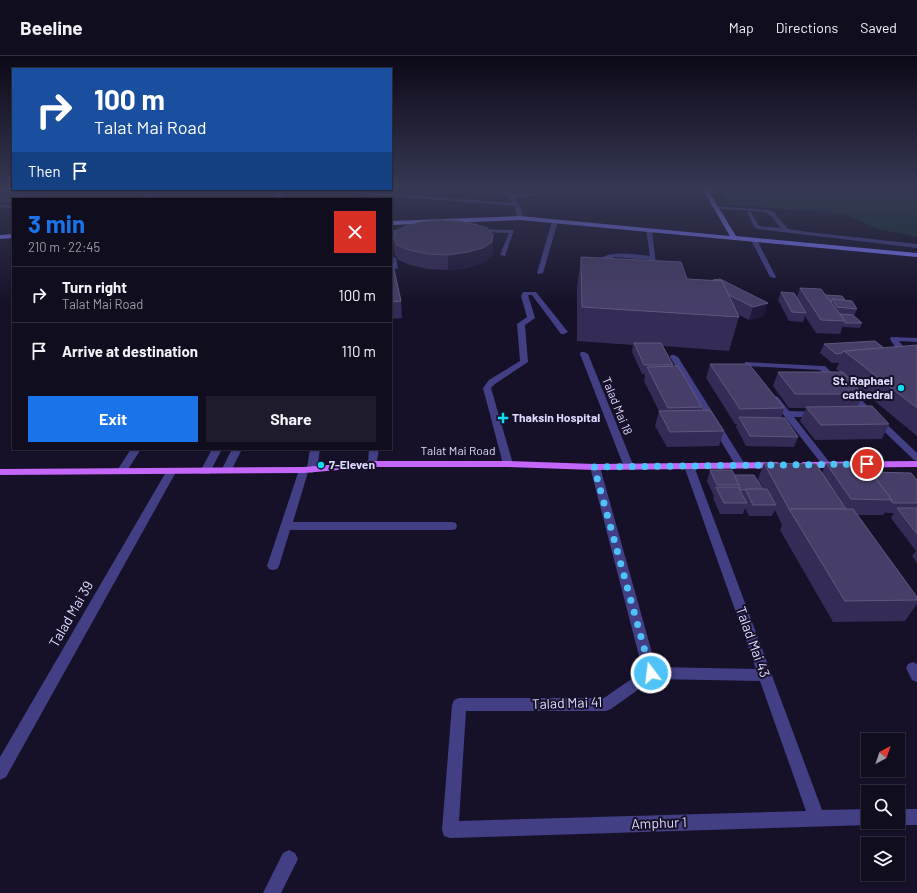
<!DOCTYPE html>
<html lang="en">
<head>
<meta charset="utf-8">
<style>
	:root { --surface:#100d1f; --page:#1e1b2c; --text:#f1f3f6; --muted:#9c9ca4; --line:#302d3d; --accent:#1a73e8 }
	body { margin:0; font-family:Barlow,sans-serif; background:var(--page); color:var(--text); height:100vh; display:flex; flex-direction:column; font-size:15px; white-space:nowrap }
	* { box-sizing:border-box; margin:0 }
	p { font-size:13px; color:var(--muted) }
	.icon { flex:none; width:22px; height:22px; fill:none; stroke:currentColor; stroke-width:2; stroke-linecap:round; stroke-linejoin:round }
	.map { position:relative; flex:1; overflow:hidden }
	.panel { position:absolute; left:12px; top:142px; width:380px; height:252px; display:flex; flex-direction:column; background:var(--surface); border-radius:0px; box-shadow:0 1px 3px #0004,0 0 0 1px var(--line) }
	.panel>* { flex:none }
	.hud { position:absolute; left:12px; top:12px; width:380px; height:122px; border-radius:0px; box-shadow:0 1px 3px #0004,0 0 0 1px var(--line); background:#1a4fa0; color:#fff; overflow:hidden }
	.needle { width:26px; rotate:40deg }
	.controls { position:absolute; left:861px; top:677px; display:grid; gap:8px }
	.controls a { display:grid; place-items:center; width:44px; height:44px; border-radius:0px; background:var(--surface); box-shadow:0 1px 3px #0004,0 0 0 1px var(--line); font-size:20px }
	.pin { position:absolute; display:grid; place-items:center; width:34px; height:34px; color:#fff; margin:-17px; border:2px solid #fff; border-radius:50%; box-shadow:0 1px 4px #0007 }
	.me { position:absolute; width:44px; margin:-22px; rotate:345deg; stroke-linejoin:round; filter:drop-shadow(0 0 3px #0008) }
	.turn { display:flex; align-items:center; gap:14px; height:84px; padding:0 16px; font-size:18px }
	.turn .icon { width:52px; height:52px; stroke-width:2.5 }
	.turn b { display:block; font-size:28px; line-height:34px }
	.then { display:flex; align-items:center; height:38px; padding:0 16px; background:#0003; gap:8px; font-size:15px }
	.round { display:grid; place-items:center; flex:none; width:42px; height:42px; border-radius:0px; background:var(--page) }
	.summary { display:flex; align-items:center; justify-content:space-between; height:68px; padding:0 16px }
	h1 { font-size:24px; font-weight:700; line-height:30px; color:var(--accent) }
	.primary-button { display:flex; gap:8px; margin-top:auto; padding:8px 16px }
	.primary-button a { flex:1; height:46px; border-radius:0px; background:var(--accent); color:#fff; font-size:16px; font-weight:700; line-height:46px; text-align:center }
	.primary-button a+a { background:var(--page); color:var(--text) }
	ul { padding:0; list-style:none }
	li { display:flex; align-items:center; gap:12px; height:56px; padding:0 16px; border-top:1px solid var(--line) }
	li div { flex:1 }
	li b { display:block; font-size:15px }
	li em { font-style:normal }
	header { display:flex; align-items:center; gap:24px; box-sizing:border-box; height:56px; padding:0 20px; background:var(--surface); border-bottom:1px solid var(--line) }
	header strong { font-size:19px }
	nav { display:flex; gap:22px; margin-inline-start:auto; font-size:14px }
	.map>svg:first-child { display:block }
	.green { fill:#153232 }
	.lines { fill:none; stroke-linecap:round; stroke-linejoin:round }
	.lane { fill:#423f85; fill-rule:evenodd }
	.street { fill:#423f85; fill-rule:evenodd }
	.secondary { fill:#7b76f9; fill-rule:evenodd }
	.primary { fill:#c466f9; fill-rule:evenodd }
	.wall { fill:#342b56 }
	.shaded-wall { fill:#20193c }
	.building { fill:#463e68; stroke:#5e577f }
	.route { stroke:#4fc3f7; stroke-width:7; stroke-dasharray:0 12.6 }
	.poi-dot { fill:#0fdbf5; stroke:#161129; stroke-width:1.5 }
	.labels { text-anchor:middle; stroke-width:4; stroke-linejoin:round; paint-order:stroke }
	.poi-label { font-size:12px; font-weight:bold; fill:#dfdbfe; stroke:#161129; text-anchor:start }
	.street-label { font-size:12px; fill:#dfdbfe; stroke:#161129 }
	.near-street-label { font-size:14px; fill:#dfdbfe; stroke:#161129 }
</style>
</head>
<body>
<header>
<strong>Beeline</strong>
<nav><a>Map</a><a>Directions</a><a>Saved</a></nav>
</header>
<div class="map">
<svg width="917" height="837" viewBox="0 0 917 837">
	<rect width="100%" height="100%" fill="#161129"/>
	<path class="green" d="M 720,131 L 917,131 L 917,181 L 878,173 L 847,159 L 835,157 L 731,149 L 726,146 Z"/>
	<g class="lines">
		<g class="lane">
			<path d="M 0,133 L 151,135 L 153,138 L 145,143 L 140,143 L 149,137 L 65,134 L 0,135 Z"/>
			<path d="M 715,150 L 768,154 L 773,156 L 788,173 L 808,176 L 917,188 L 917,192 L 757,173 L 754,171 L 747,156 L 751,156 L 759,170 L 781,172 L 769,158 L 765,156 L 713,152 Z"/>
			<path d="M 473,173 L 514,174 L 505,200 L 500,199 L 509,177 L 475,176 L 473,175 Z"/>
			<path d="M 391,174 L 409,174 L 412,176 L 409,178 L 391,178 Z"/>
			<path d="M 754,182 L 757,184 L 776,221 L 775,222 L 770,221 L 751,184 Z"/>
			<path d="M 391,200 L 396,202 L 398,213 L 393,212 Z"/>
			<path d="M 523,236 L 536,236 L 568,276 L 564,278 L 561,278 L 532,239 L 528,239 L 535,262 L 525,269 L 528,306 L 495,328 L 491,332 L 513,408 L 508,411 L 503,408 L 483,332 L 489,324 L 520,305 L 517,268 L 527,261 L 521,240 Z"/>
			<path d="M 891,281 L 917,282 L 917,286 L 899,285 L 905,293 L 917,300 L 917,305 L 899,297 L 890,283 Z"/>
			<path d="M 745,306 L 822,310 L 825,310 L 841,326 L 837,328 L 834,328 L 820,314 L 748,310 L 745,310 Z"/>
			<path d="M 850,335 L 853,336 L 917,397 L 917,405 L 914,404 L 847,340 L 846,338 Z"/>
			<path d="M 775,340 L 778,341 L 789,355 L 820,356 L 821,358 L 820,360 L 817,361 L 794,361 L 830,407 L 832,409 L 830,411 L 824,411 L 771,343 Z"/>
			<path d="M 212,393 L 222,393 L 209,418 L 201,418 L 200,416 Z"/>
			<path d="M 232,393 L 242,393 L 230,417 L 222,417 L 221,415 Z"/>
			<path d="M 369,393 L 379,393 L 376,410 L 370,410 L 368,408 Z"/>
		</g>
		<g class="street">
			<path d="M 497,131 L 503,131 L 512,139 L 558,135 L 560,136 L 514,142 C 519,148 522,154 523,162 L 520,164 L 517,162 L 515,150 L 303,133 L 408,139 L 513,147 Z"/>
			<path d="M 282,133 L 287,133 L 278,143 L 273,143 Z"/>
			<path d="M 0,149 L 13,150 L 13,152 L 0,151 Z"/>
			<path d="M 555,163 L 558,165 L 543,217 L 538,218 L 537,217 L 552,165 Z"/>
			<path d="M 649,172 L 652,174 L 656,209 L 652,209 L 650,204 L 615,201 L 604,205 L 601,214 L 597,214 L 598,204 C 612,193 634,199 650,200 L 646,174 Z"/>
			<path d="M 581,296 L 584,296 L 588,298 L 634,411 L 632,413 L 629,414 L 624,411 L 580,298 Z"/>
			<path d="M 671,299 L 674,299 L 678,301 L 746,410 L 744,412 L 738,412 L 736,410 L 670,301 Z"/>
			<path d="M 131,393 L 141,393 L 125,418 L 117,418 L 116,416 Z"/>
			<path d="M 310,393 L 320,393 L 317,414 L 312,417 L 308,416 L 293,466 L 452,466 L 456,467 L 457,470 L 456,473 L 452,474 L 290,474 L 279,510 L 277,513 L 273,514 L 269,513 L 267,510 L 299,414 L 300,412 L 307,412 Z"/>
			<path d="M 689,407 L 694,410 L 822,754 L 868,753 L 868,766 L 874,767 L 868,769 L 450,782 L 444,780 L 442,774 L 452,649 L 454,644 L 459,642 L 604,642 L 643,615 L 590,411 L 592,409 L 595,408 L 600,411 L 656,611 L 756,613 L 684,410 ZM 653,623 L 760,625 L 806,755 L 459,765 L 466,655 L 606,655 L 611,653 Z"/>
			<path d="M 171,413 L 176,416 L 6,721 L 0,724 L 0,701 L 166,416 Z"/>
			<path d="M 913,606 L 917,608 L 917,626 L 912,624 L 906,612 L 908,608 Z"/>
			<path d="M 898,753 L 917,753 L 917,769 L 898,769 L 892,767 L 898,766 Z"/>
			<path d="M 289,794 L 295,797 L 298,803 L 281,837 L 263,837 L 283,797 Z"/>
		</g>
		<g class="secondary">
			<path d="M 701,131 L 706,131 L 736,180 L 917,197 L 917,201 L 520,164 L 391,169 L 391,165 L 520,160 L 730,180 Z"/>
			<path d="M 13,178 L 13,182 L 0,183 L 0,179 Z"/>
		</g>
		<g class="primary">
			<path d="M 373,405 L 508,405 L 595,408 L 777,406 L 782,409 L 777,412 L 595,414 L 508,411 L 373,411 L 304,417 L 0,419 L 0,413 L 304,411 Z"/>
			<path d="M 917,405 L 917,411 L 803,412 L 798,409 L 803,406 Z"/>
		</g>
	</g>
	<g class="wall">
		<path d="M 0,131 L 38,140 L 30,143 L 13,143 L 13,147 L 0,146 Z"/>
		<path d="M 393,182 L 493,193 L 492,200 L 483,207 L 468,212 L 448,214 L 427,213 L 410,209 L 398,204 L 394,197 Z"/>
		<path d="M 391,199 L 401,245 L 402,262 L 391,263 Z"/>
		<path d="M 581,201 L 687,223 L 713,224 L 720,223 L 764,260 L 749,264 L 737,258 L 739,261 L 729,295 L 663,290 L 673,309 L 672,310 L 702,351 L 701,354 L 724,375 L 719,390 L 667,391 L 655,370 L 659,355 L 644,325 L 645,318 L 642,318 L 632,296 L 633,289 L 577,285 L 577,232 Z"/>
		<path d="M 800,232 L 845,244 L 857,253 L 854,260 L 862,267 L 860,272 L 844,271 L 843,270 L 840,278 L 816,277 L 805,260 L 803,266 L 789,265 L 778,244 L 781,236 L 797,241 Z"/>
		<path d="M 824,288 L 884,292 L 917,289 L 917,380 L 852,326 L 863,338 L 858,350 L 889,368 L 882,383 L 815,384 L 800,365 L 806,352 L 789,352 L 773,330 L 778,316 L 840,316 L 836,313 L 839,307 L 832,307 L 820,297 Z"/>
		<path d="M 710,308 L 784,352 L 781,362 L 798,381 L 794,391 L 746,390 L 736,371 L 737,368 L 735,368 L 706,322 Z"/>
		<path d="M 764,407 L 822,417 L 826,407 L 871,416 L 917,424 L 917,507 L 912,500 L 916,495 L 891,462 L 894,457 L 887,457 L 886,456 L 883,459 L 858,459 L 917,541 L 917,548 L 905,565 L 833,566 L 780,474 L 782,469 L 775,454 L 772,460 L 749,460 L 745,452 L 743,458 L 720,458 L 713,442 L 714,440 L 707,425 L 710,414 L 734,419 L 763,433 L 764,433 L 758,423 Z"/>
	</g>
	<g class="shaded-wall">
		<path d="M 27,133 L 35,133 L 38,140 L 30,143 L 18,143 L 15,137 Z"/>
		<path d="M 493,179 L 493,193 L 492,200 L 483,207 L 468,212 L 448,214 L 448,199 Z"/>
		<path d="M 768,247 L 764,260 L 749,264 L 753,251 Z"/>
	</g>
	<g class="building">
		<path d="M 0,131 L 13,131 L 13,133 L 27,133 L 15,137 L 0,136 Z"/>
		<path d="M 439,164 L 458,165 L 474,168 L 487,172 L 493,179 L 492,186 L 483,192 L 468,196 L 448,199 L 427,198 L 409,194 L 397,189 L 393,182 L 396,175 L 406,170 L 421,166 Z"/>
		<path d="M 391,199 L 401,245 L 391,246 Z"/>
		<path d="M 581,201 L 681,206 L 687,223 L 722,225 L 739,261 L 582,251 Z"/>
		<path d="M 720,223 L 768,247 L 753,251 L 729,239 L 722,225 L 713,224 Z"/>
		<path d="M 800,232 L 821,233 L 845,265 L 821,264 Z"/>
		<path d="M 781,236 L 794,237 L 806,257 L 792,256 Z"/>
		<path d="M 825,239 L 842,240 L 845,244 L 832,243 L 831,246 Z"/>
		<path d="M 832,243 L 852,245 L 857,253 L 837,251 Z"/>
		<path d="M 840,258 L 853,259 L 862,267 L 845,267 L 845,265 Z"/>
		<path d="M 875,285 L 884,292 L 844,295 L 842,297 L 836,298 L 824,288 Z"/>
		<path d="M 634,287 L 661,287 L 673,309 L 644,309 Z"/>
		<path d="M 917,289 L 917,352 L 844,295 Z"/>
		<path d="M 710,308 L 749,308 L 784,352 L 740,353 Z"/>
		<path d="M 678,310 L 702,351 L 668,352 L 647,311 Z"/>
		<path d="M 778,316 L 843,316 L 863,338 L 795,338 Z"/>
		<path d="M 872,350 L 889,368 L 821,369 L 806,351 Z"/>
		<path d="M 710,354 L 724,375 L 670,376 L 659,355 Z"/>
		<path d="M 739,361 L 785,362 L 798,381 L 750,380 Z"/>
		<path d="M 764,407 L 816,408 L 846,453 L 789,453 Z"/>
		<path d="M 826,407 L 865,408 L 892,444 L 851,443 Z"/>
		<path d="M 710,414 L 732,414 L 739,429 L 717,429 Z"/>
		<path d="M 871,416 L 911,417 L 917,424 L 917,447 L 893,447 L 891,445 L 892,444 Z"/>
		<path d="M 734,419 L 754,419 L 763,433 L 741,434 L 739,431 L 739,429 Z"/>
		<path d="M 716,431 L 738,431 L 747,447 L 724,447 Z"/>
		<path d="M 745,433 L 767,433 L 776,449 L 753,449 Z"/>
		<path d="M 897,452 L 917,452 L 917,478 Z"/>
		<path d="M 789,453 L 853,453 L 917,541 L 917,544 L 845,545 Z"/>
	</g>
	<linearGradient id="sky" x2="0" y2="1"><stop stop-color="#0c0917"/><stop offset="0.53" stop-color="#363854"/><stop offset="1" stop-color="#363854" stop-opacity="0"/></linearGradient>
	<rect width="917" height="249" fill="url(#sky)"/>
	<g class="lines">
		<path class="route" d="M 651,617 L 594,411 L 867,408"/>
	</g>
	<g class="poi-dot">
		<circle cx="901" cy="332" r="4"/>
		<path d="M501 356h4v4h4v4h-4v4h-4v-4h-4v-4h4z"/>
		<circle cx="321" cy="409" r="4"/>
	</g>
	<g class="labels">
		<g class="poi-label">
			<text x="893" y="329" text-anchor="end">St. Raphael<tspan x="893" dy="14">cathedral</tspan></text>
			<text x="512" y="366">Thaksin Hospital</text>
			<text x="329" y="413">7-Eleven</text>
		</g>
		<g class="street-label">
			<text transform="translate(617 350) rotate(68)" y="4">Talad Mai 18</text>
			<text x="458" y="399">Talat Mai Road</text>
		</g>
		<g class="near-street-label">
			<text transform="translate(71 558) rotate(-60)" y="5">Talad Mai 39</text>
			<text transform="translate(753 586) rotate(70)" y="5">Talad Mai 43</text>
			<text transform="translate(567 647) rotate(-2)" y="5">Talad Mai 41</text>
			<text transform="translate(659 767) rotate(-2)" y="5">Amphur 1</text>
		</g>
	</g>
</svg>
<div class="controls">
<a><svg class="needle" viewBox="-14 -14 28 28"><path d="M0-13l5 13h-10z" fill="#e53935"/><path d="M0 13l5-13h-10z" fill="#9c9ca4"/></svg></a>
<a><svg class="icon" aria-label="search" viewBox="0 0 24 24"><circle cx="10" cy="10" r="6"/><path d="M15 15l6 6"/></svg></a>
<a><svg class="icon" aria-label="layers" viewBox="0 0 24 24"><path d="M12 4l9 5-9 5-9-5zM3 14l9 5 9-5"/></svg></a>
</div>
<div class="pin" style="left:867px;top:408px;background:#d93025"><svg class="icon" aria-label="arrive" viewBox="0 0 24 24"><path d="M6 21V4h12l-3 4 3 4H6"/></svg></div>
<svg class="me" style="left:651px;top:617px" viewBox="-20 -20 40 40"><circle r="17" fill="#4fc3f7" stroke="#fff" stroke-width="3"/><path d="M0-11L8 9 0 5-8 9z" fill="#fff"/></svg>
<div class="hud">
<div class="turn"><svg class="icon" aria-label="right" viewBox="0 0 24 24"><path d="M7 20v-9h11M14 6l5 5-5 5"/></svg><div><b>100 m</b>Talat Mai Road</div></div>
<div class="then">Then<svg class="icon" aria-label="arrive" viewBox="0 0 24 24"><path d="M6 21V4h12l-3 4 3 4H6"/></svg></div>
</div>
<section class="panel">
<div class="summary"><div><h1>3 min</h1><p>210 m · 22:45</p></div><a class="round" style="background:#d93025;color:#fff"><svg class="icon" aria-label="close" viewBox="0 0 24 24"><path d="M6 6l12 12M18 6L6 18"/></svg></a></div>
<ul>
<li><svg class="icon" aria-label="right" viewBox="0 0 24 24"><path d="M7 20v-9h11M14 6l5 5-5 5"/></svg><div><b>Turn right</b><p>Talat Mai Road</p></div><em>100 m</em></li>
<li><svg class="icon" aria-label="arrive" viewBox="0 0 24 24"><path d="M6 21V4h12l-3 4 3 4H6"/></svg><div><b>Arrive at destination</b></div><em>110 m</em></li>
</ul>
<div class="primary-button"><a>Exit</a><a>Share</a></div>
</section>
</div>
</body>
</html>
